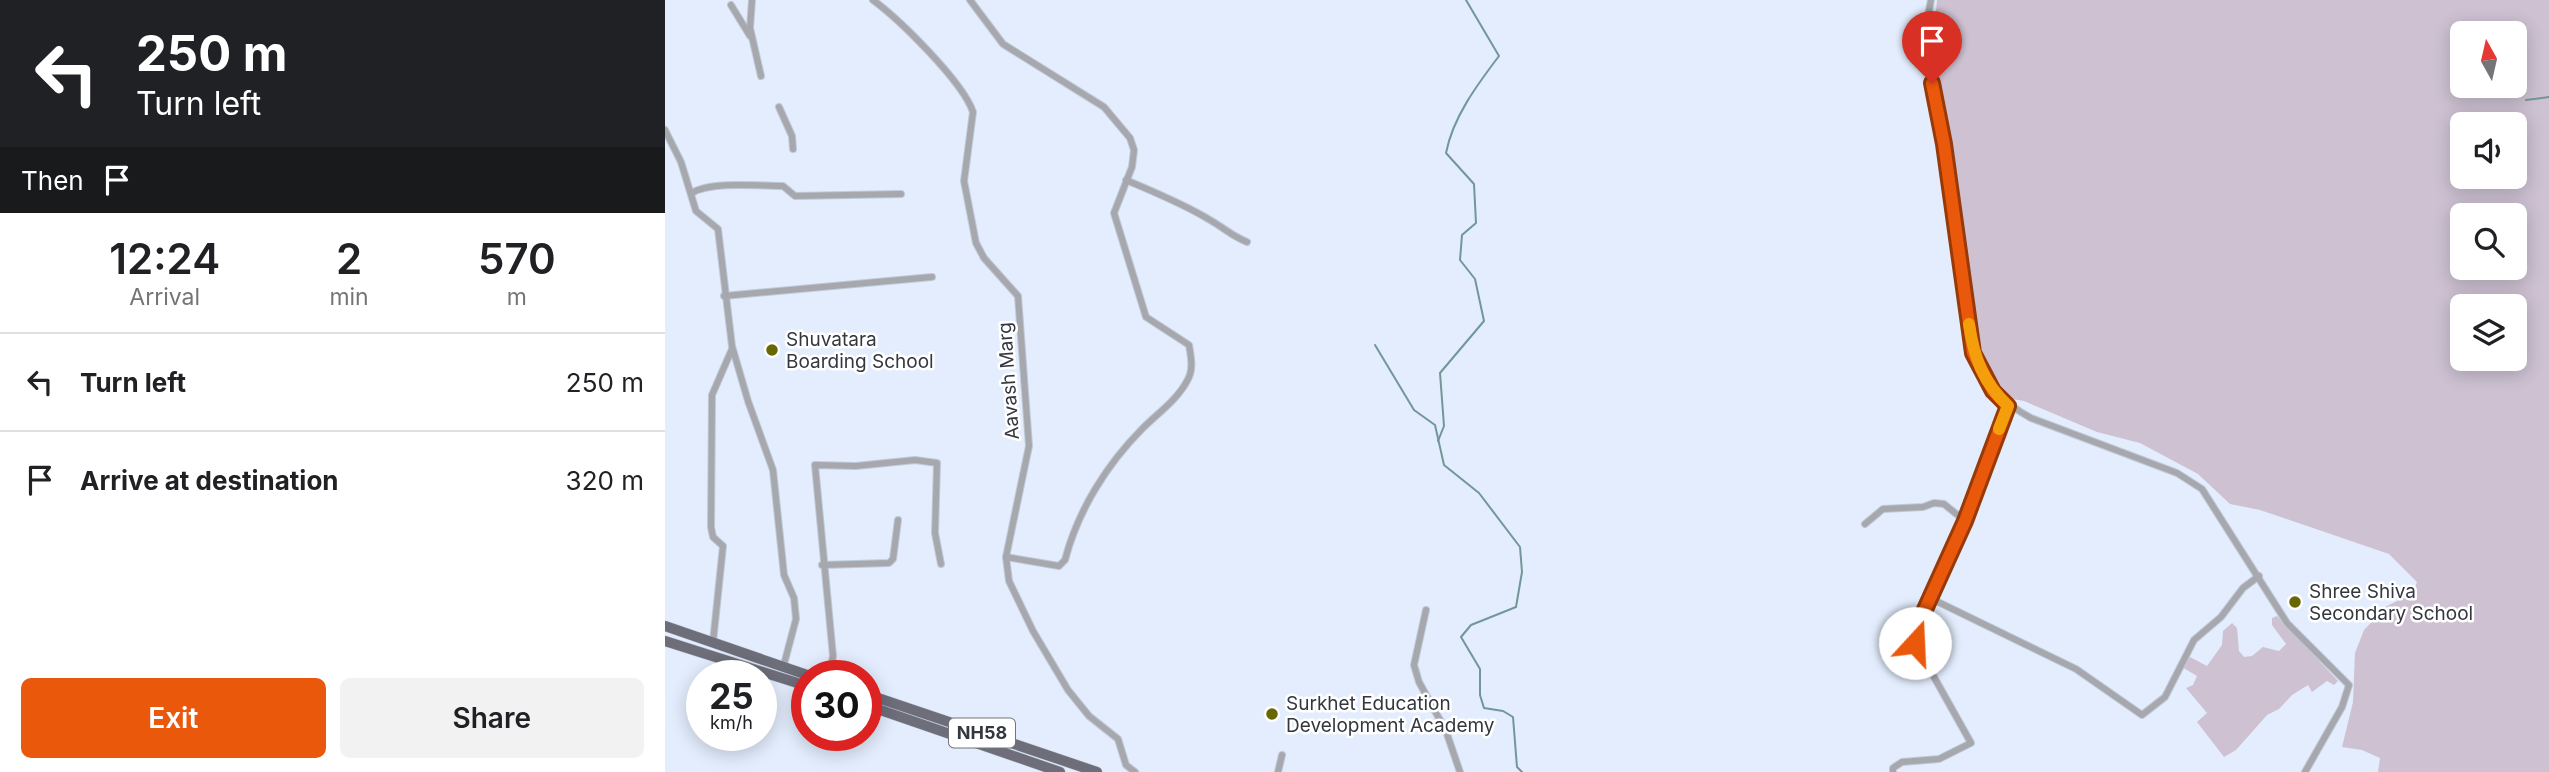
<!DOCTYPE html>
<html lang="en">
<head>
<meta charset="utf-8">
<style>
	:root { --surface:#fff; --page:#f2f2f2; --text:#202124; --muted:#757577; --line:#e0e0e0; --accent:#ea580c }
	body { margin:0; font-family:Inter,sans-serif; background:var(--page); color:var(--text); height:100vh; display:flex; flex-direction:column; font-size:26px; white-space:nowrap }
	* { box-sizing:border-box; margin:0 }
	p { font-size:23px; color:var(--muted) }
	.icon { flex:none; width:38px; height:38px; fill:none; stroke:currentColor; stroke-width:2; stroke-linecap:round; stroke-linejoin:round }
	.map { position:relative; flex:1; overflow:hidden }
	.side { display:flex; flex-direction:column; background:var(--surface); width:665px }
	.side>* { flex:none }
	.guide { background:#202124; color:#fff; overflow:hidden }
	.needle { width:46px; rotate:352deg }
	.tools { position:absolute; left:1785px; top:21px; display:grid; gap:14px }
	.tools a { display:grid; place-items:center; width:77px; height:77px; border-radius:10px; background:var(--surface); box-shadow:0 4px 18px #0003; font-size:35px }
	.speed { position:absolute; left:21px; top:660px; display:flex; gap:14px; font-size:35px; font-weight:700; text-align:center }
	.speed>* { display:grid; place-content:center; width:91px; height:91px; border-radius:50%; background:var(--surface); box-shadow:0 4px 18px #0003; line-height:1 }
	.speed small { font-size:18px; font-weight:400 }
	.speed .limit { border:10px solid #d22; background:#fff; color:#111 }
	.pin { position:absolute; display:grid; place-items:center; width:60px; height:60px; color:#fff; margin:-72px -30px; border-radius:50% 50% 50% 0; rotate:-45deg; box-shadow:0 0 7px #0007 }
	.pin .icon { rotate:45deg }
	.me { position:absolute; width:77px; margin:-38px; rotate:20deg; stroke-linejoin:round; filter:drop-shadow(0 0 5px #0008) }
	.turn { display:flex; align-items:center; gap:24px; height:147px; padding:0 21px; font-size:32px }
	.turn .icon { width:91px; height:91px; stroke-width:2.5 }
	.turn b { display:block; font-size:49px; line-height:60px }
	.then { display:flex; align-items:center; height:66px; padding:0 21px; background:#0003; gap:14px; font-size:26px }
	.eta { display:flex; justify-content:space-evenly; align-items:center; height:119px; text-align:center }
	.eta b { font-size:42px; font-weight:600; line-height:49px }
	.button { display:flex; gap:14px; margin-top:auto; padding:14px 21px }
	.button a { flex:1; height:80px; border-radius:10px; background:var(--accent); color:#fff; font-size:28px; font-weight:600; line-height:80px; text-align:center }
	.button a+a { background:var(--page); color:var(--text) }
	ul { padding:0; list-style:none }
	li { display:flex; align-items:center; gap:21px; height:98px; padding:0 21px; border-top:2px solid var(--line) }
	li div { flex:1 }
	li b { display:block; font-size:26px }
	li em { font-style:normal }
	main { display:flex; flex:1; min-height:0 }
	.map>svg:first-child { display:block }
	.green { fill:#cdc1d2; fill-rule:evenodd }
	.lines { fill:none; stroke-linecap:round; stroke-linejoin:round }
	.stream { stroke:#729798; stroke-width:2 }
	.minor-casing { stroke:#c0c9d7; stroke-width:8 }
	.primary-casing { stroke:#c0c9d7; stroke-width:11 }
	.minor { stroke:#a7a7ae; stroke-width:6 }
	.primary { stroke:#6e6e7b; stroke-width:10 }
	.route-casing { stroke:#983908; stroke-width:18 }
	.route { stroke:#ea580c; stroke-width:12 }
	.slow { stroke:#f59e0b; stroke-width:12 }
	.poi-dot { fill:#676803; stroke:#fff; stroke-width:2.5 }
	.labels { text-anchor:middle; stroke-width:5; stroke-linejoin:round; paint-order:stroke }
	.shield { fill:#fff; stroke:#717478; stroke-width:2 }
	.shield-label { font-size:18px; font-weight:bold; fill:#34383e }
	.poi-label { font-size:19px; fill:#34383e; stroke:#fff; text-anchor:start }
	.street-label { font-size:19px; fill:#34383e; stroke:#fff }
</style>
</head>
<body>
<main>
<section class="side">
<div class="guide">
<div class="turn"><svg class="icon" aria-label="left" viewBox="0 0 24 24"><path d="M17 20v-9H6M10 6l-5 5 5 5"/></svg><div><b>250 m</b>Turn left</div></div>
<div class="then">Then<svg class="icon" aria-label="arrive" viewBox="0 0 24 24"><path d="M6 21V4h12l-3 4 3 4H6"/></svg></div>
</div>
<div class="eta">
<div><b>12:24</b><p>Arrival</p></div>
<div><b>2</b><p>min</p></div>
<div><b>570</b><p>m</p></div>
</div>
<ul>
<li><svg class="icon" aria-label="left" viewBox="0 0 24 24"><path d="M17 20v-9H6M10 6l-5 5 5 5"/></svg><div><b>Turn left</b></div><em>250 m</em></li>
<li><svg class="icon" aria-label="arrive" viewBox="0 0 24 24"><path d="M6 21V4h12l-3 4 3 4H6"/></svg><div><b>Arrive at destination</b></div><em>320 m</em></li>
</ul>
<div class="button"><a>Exit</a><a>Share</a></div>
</section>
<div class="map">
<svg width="1884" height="772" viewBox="0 0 1884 772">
	<rect width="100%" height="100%" fill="#e3edfd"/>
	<g class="green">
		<path d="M 1272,0 L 1884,0 L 1884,772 L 1713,772 L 1715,758 L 1697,750 L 1677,747 L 1688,702 L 1690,653 L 1699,630 L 1722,606 L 1748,593 L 1752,582 L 1724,554 L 1595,510 L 1565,504 L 1533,474 L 1475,443 L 1432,432 L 1359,401 L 1342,398 L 1322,371 L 1308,325 L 1280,118 L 1266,66 ZM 1797,33 L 1850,33 L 1850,86 L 1797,86 ZM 1797,124 L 1850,124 L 1850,177 L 1797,177 ZM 1797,215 L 1850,215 L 1850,268 L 1797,268 ZM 1797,306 L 1850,306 L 1850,359 L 1797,359 Z"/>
		<path d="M 1612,616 L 1673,681 L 1669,685 L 1662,681 L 1647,692 L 1643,685 L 1627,695 L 1614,709 L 1602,715 L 1571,750 L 1559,757 L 1532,722 L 1542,713 L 1521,688 L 1528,685 L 1532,676 L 1517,667 L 1525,657 L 1542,666 L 1557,645 L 1558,631 L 1567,623 L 1572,628 L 1574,651 L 1579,657 L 1587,656 L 1598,647 L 1614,651 L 1621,644 L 1607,625 L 1607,618 Z"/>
	</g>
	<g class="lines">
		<g class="stream">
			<path d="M 1861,100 L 1884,97"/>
			<path d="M 710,345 L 749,410 L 770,425 L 779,465 L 814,493 L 855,547 L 857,572 L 851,607 L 806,625 L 796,637 L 815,669 L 815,695 L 819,708 L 838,711 L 848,717 L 852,767 L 857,772"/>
			<path d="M 773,441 L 779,426 L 775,373 L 819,321 L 810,279 L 795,260 L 797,235 L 811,223 L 809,184 L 781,153 C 788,117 812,85 834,56 L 801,0"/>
		</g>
		<defs>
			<g id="minor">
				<path d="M 87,0 L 85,28 L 96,76"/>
				<path d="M 208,0 C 235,20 298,82 308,112 L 299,181 L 311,243 L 319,258 L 353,296 L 364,446 L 341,557 L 344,581 L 368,631 L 403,690 L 424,716 L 453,739 L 461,765 L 470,772"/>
				<path d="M 305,0 L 338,44 L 439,107 L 465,138 L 469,150 L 467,167 L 449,213 L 481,317 L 524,345 C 526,357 529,370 522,381 C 512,400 493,413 478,428 C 442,464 413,510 400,560 L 394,566 L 341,557"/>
				<path d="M 1266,0 L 1258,41 L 1279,144 L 1308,353 C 1322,384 1336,402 1366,418 L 1512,473 L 1537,489 L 1622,623 L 1684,685 L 1677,707 L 1640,772"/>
				<path d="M 66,5 L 85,36"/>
				<path d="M 114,107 L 127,136 L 128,149"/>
				<path d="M 0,130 L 16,162 L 31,211 L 53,229 L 67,346 L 83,401 L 108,470 L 119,575 L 129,598 L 131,619 L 118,668"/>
				<path d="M 461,180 C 489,192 519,204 545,220 C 559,228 567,236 582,242"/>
				<path d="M 27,193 C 46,181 95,186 118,186 L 130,196 L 236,194"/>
				<path d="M 59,296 L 267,277"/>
				<path d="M 1200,524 L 1218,509 L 1258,507 L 1269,503 L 1279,504 L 1300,521"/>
				<path d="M 157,565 L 224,563 L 228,559 L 233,520"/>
				<path d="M 1267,599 L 1411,669 L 1477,715 L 1500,697 L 1529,640 L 1556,617 L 1578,588 L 1594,576"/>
				<path d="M 761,610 L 749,665 L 754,682 L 781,731 L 795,772"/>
				<path d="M 48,642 L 58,546 L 48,537 L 46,527 L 47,395 L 67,349"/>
				<path d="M 164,676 L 168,656 L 150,465 L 191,466 L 250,460 L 272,463 L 270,533 L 276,564"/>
				<path d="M 613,772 L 617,755"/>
				<path d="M 1228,772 L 1228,768 L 1237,762 L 1274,759 L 1306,743 L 1250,643 L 1252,627 L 1300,521 L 1343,406"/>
			</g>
			<g id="primary">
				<path d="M 0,626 L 145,676"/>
				<path d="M 0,641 L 142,686"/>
				<path d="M 201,694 L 432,772"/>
				<path d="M 201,705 L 395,772"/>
			</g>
		</defs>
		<use href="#minor" class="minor-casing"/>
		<use href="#primary" class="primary-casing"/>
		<use href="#minor" class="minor"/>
		<use href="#primary" class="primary"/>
	</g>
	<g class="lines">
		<defs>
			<path id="route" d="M 1250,643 L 1252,627 L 1300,521 L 1343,406 L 1328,391 L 1308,353 L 1279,144 L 1267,83"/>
		</defs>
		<use href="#route" class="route-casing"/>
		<use href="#route" class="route"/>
		<path class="slow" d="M 1304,324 C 1309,358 1318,382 1343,406 L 1334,429"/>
	</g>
	<g class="poi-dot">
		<circle cx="107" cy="350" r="7"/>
		<circle cx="1630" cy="602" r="7"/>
		<circle cx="607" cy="714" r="7"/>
	</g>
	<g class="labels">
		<rect class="shield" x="284" y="718.5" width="66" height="29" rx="5"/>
		<g class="shield-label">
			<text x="317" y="739">NH58</text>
		</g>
		<g class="poi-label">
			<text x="121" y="346">Shuvatara<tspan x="121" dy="22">Boarding School</tspan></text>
			<text x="1644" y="598">Shree Shiva<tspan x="1644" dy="22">Secondary School</tspan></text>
			<text x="621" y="710">Surkhet Education<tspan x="621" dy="22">Development Academy</tspan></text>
		</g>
		<g class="street-label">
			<text transform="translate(343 381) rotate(-94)" y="7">Aavash Marg</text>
		</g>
	</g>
</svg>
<div class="tools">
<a><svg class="needle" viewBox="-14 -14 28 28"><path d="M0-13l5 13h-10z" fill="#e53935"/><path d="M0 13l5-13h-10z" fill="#757577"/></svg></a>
<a><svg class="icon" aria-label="sound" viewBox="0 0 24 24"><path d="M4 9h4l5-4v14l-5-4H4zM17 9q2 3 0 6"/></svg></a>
<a><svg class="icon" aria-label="search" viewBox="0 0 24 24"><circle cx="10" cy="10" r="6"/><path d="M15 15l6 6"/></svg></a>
<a><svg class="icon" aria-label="layers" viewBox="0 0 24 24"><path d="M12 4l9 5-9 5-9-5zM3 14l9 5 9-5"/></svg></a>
</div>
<div class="speed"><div>25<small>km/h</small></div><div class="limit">30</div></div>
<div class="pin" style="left:1267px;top:83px;background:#d93025"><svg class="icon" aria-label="arrive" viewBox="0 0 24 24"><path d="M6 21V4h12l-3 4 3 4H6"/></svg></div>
<svg class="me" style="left:1250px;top:643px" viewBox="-20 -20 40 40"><circle r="19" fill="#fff"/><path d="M0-13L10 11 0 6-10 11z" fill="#ea580c"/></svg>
</div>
</main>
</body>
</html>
